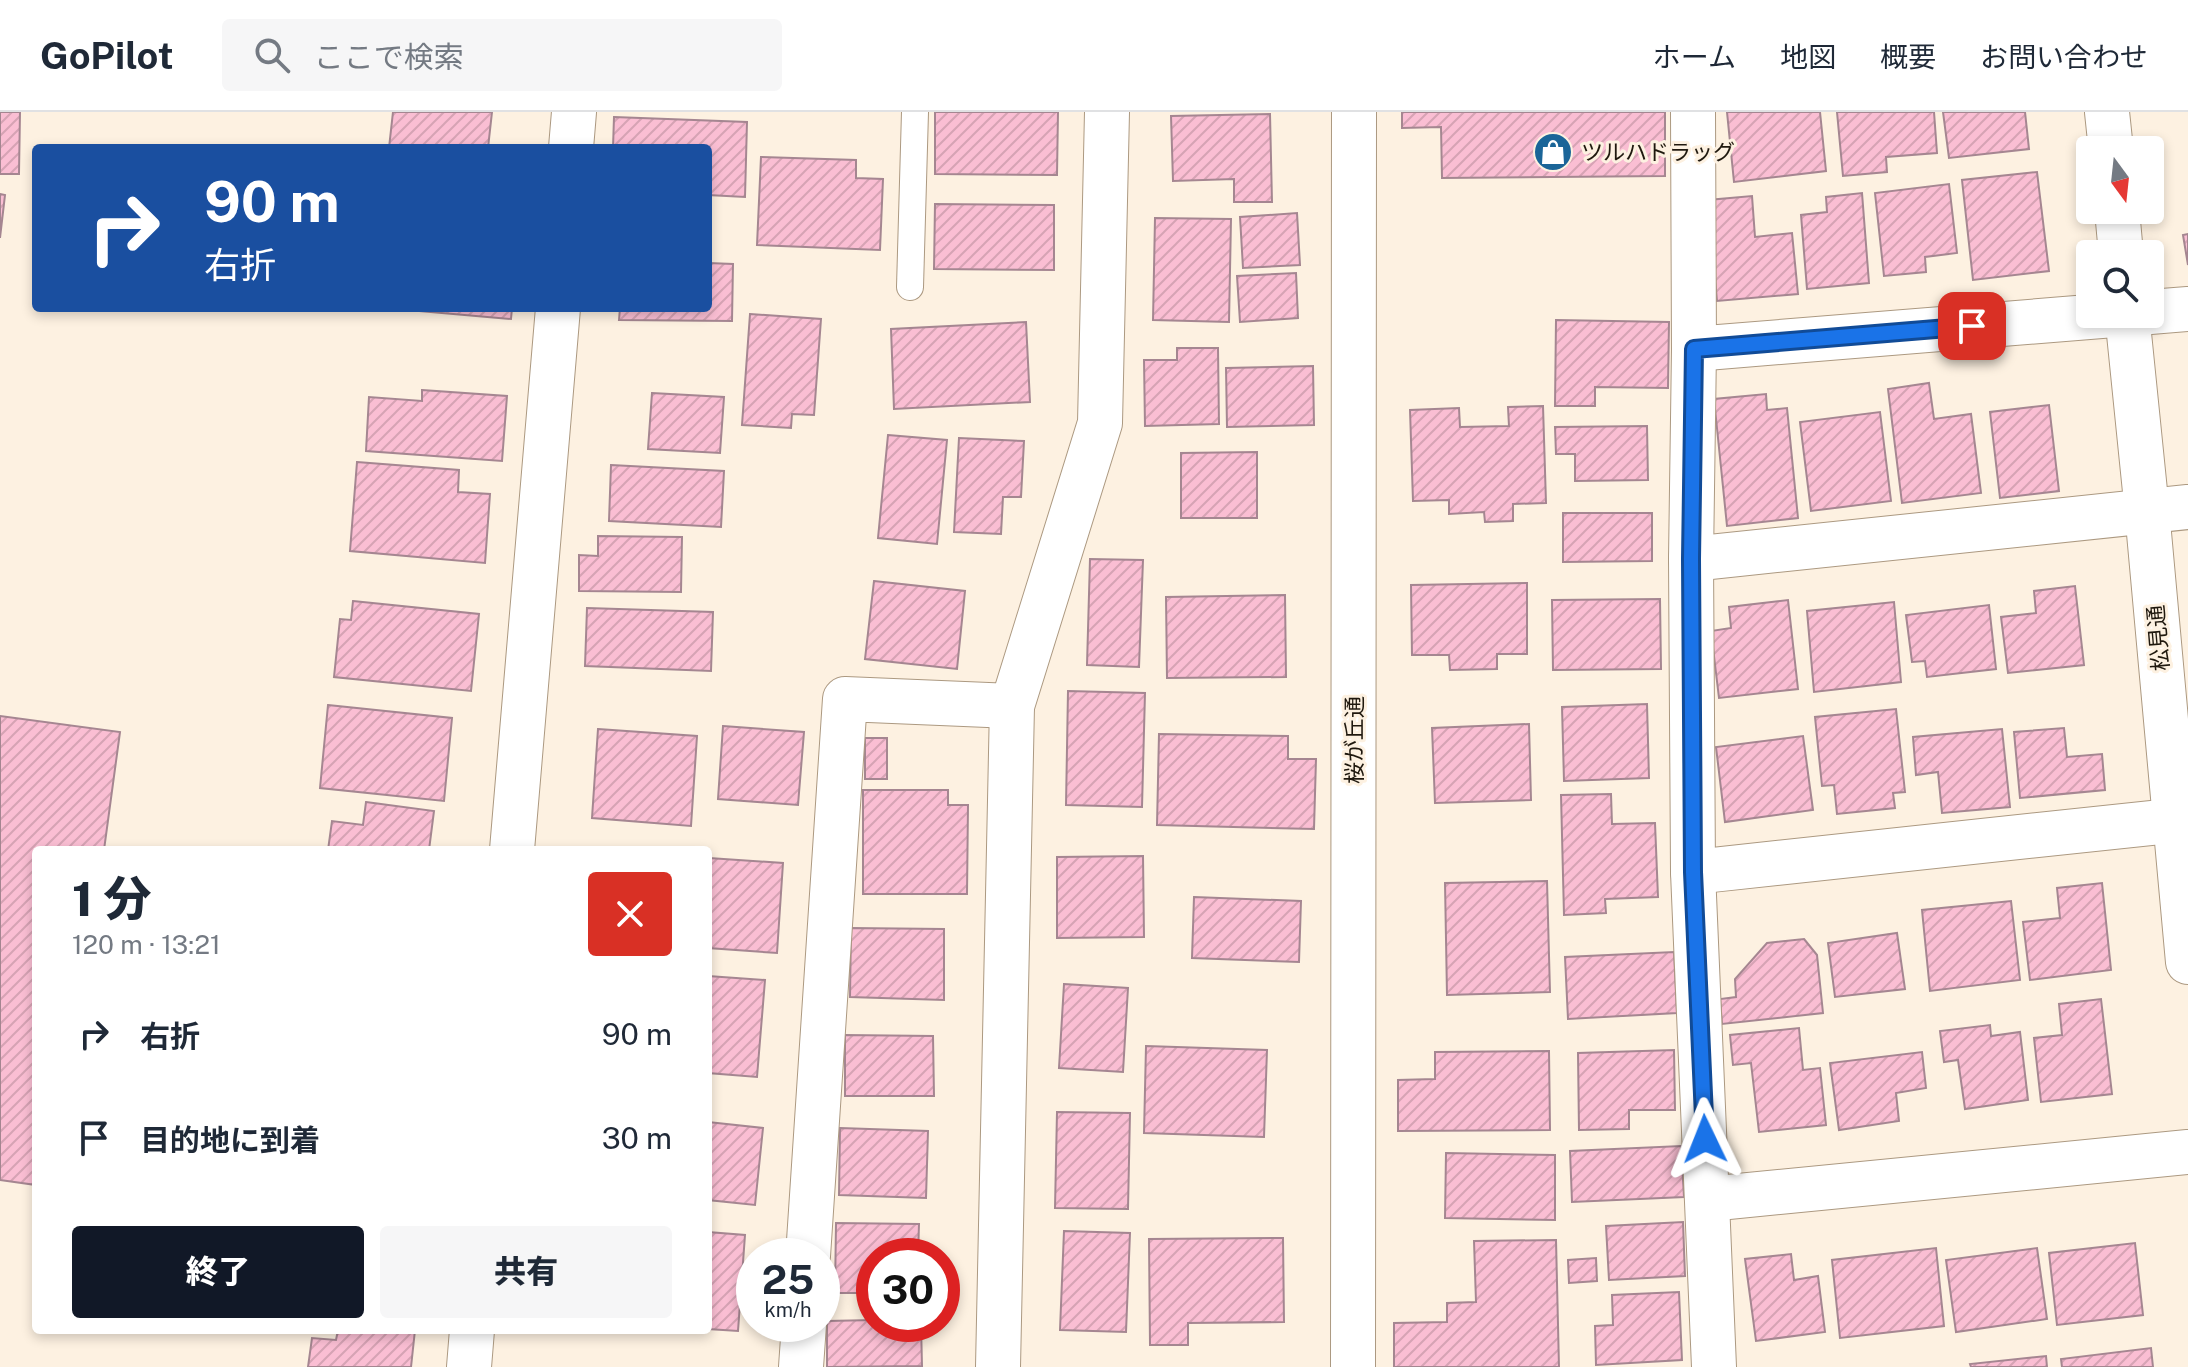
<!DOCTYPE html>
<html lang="ja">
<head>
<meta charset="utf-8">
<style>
	:root { --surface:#fff; --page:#f6f6f7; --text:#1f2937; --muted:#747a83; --line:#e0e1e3; --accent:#111827 }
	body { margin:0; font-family:"Public Sans","Noto Sans JP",sans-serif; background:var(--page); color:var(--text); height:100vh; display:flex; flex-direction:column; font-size:30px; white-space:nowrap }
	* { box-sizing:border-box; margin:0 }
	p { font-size:26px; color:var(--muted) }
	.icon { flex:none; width:44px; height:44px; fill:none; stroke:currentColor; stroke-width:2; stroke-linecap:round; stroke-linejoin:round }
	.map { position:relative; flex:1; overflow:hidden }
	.details { position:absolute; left:32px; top:734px; width:680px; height:488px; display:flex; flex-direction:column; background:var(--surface); border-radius:8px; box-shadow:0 4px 12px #0003 }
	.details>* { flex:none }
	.hud { position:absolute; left:32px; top:32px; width:680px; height:168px; border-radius:8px; box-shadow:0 4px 12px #0003; background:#1a4fa0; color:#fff; overflow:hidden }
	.needle { width:52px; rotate:165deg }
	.controls { position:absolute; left:2076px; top:24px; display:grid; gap:16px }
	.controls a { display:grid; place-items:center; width:88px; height:88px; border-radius:8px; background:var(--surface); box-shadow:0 4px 12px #0003; font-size:40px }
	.speed { position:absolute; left:736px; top:1126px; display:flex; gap:16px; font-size:40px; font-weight:700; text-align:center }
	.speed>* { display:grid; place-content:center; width:104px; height:104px; border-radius:50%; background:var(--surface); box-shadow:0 4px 12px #0003; line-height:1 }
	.speed small { font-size:20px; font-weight:400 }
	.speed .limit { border:12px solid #d22; background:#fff; color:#111 }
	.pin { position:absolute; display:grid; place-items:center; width:68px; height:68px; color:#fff; margin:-34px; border-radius:16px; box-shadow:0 4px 12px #0006 }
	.me { position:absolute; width:88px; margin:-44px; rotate:358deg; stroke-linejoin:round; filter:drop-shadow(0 0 6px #0008) }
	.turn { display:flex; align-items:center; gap:28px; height:168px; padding:0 40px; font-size:36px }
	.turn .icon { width:104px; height:104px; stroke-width:2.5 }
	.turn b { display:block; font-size:56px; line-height:68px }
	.round { display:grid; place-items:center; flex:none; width:84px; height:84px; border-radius:8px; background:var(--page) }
	.overview { display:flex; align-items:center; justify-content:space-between; height:136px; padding:0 40px }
	h1 { font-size:48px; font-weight:800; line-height:60px }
	.cta { display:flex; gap:16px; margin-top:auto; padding:16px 40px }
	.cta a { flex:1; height:92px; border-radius:8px; background:var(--accent); color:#fff; font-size:32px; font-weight:800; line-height:92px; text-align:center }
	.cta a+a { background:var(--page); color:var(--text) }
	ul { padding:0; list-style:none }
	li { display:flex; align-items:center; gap:24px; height:104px; padding:0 40px }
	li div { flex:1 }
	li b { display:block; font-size:30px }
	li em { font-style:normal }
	header { display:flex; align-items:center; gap:48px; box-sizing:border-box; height:112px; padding:0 40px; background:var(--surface); border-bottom:2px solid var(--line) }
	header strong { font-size:38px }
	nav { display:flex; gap:44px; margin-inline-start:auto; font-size:28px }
	.search { width:560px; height:72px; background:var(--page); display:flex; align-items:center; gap:20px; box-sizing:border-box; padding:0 28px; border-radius:8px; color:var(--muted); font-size:30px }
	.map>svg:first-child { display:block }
	.building { fill:url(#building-hatch); stroke:#a58691; stroke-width:2 }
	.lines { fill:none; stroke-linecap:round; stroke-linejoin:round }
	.service-casing { stroke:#ac9981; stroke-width:28 }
	.minor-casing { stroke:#ac9981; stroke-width:46 }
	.tertiary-casing { stroke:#ac9981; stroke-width:46 }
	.service { stroke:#fff; stroke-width:26 }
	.minor { stroke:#fff; stroke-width:44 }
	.tertiary { stroke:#fff; stroke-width:44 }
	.route-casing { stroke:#114b97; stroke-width:20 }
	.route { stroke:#1a73e8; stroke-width:14 }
	.labels { text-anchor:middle; stroke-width:6; stroke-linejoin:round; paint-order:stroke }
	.poi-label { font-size:22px; fill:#1f180e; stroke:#fdf1e1; text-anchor:start }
	.street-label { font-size:22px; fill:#1f180e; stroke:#fdf1e1 }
</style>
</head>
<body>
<header>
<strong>GoPilot</strong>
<div class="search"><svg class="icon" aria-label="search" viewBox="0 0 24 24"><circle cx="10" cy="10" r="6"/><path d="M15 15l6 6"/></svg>ここで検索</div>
<nav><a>ホーム</a><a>地図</a><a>概要</a><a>お問い合わせ</a></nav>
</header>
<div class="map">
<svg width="2188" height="1255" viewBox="0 0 2188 1255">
	<defs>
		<pattern id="building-hatch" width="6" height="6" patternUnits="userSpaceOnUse" patternTransform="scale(2)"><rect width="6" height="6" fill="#fabed3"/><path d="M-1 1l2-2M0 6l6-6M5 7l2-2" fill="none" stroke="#d6a3b4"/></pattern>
	</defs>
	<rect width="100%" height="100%" fill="#fdf1e1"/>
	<g class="building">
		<path d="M 0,0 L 20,0 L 19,62 L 0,62 Z"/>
		<path d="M 393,0 L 492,0 L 488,36 L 389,36 Z"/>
		<path d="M 935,0 L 1058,0 L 1057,63 L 935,62 Z"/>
		<path d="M 1402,0 L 1665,0 L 1665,64 L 1442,66 L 1441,15 L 1402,16 Z"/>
		<path d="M 1727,0 L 1820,0 L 1826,59 L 1734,70 Z"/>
		<path d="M 1837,0 L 1934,0 L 1937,41 L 1886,45 L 1887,60 L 1843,64 Z"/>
		<path d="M 1943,0 L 2025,0 L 2029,37 L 1949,46 Z"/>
		<path d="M 1270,2 L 1272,90 L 1234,90 L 1234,67 L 1173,69 L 1171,4 Z"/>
		<path d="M 614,5 L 747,10 L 745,85 L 708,83 L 708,36 L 613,36 Z"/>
		<path d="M 761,45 L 856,48 L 856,66 L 883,67 L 880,138 L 757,133 Z"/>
		<path d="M 2037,60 L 2049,159 L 1973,168 L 1962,68 Z"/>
		<path d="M 1949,72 L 1957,141 L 1925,145 L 1926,160 L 1884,164 L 1875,81 Z"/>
		<path d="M 1862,81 L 1869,171 L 1807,177 L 1801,103 L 1827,100 L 1826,85 Z"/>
		<path d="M 0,82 L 5,83 L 0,126 Z"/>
		<path d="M 1752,84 L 1755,125 L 1792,121 L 1798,182 L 1717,189 L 1708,88 Z"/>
		<path d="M 935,92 L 1054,93 L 1054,158 L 934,157 Z"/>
		<path d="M 1297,101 L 1300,153 L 1243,156 L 1240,105 Z"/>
		<path d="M 1155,106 L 1231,107 L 1229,210 L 1153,208 Z"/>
		<path d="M 2188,122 L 2188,153 L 2183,123 Z"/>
		<path d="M 708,151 L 733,152 L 732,209 L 619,208 L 620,196 L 708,196 Z"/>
		<path d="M 1296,161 L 1298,206 L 1240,210 L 1237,164 Z"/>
		<path d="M 385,196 L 512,196 L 511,207 Z"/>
		<path d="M 750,202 L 821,207 L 814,303 L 792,302 L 791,316 L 742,313 Z"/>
		<path d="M 1556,208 L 1669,210 L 1668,276 L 1595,275 L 1595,294 L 1555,294 Z"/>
		<path d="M 1026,210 L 1030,290 L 894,297 L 891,217 Z"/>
		<path d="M 1177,236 L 1218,236 L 1219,312 L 1145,314 L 1144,248 L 1177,248 Z"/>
		<path d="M 1313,254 L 1314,313 L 1227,315 L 1226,256 Z"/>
		<path d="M 1929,271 L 1934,307 L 1971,302 L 1981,381 L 1902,391 L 1888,277 Z"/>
		<path d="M 422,278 L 507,284 L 502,349 L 366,339 L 369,285 L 422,289 Z"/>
		<path d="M 652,281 L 724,285 L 720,341 L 648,337 Z"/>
		<path d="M 1766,282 L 1767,298 L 1787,296 L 1798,406 L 1727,414 L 1714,287 Z"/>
		<path d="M 2049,293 L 2059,379 L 2000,386 L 1990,300 Z"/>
		<path d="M 1543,294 L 1546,391 L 1513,392 L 1513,409 L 1485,410 L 1484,400 L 1449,402 L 1449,388 L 1413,389 L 1410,298 L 1459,296 L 1460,315 L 1509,314 L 1508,295 Z"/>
		<path d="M 1880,300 L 1891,389 L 1811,399 L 1800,310 Z"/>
		<path d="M 1647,314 L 1648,368 L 1575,369 L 1575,342 L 1556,342 L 1555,315 Z"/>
		<path d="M 888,323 L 947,328 L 937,432 L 878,426 Z"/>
		<path d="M 959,326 L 1024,329 L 1021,385 L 1003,385 L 1001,422 L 954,420 Z"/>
		<path d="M 1257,340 L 1257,406 L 1181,406 L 1181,341 Z"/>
		<path d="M 357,350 L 459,358 L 458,380 L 490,382 L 485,451 L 350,439 Z"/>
		<path d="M 611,353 L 724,359 L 721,415 L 609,409 Z"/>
		<path d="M 1563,401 L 1652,401 L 1652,449 L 1563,450 Z"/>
		<path d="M 598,424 L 682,425 L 681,480 L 579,479 L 579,443 L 598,444 Z"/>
		<path d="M 1090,447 L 1143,448 L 1139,555 L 1087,553 Z"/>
		<path d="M 874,469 L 965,479 L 957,557 L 865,547 Z"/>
		<path d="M 1527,471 L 1527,542 L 1497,542 L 1497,557 L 1450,558 L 1449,543 L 1412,543 L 1411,473 Z"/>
		<path d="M 2075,474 L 2084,553 L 2008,561 L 2001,505 L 2036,501 L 2034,479 Z"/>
		<path d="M 1285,483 L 1286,565 L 1167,566 L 1166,485 Z"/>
		<path d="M 1660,487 L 1661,557 L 1553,558 L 1552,488 Z"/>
		<path d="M 1788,488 L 1798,577 L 1719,586 L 1711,519 L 1731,516 L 1729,495 Z"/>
		<path d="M 353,489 L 479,502 L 471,579 L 334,565 L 340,507 L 351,508 Z"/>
		<path d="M 1894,490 L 1901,570 L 1814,580 L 1807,499 Z"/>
		<path d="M 1989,493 L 1996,557 L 1927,565 L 1925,549 L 1912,550 L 1906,503 Z"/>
		<path d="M 587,496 L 713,500 L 711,559 L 585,554 Z"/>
		<path d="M 1068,579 L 1145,581 L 1142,695 L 1066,693 Z"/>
		<path d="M 1647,592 L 1649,666 L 1564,669 L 1562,595 Z"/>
		<path d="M 328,593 L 452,606 L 444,689 L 320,676 Z"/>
		<path d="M 1896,597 L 1905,680 L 1893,681 L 1895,696 L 1837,702 L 1834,673 L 1822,674 L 1815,605 Z"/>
		<path d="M 0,604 L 120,620 L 104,738 L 36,738 L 36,1073 L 0,1068 Z"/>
		<path d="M 1529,612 L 1531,688 L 1435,691 L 1432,616 Z"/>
		<path d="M 723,614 L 804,620 L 798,693 L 718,687 Z"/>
		<path d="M 2064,616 L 2067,645 L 2102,642 L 2105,678 L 2020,686 L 2014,620 Z"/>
		<path d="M 598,617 L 697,624 L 691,714 L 592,706 Z"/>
		<path d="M 2002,617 L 2010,695 L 1942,701 L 1938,660 L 1916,663 L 1913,625 Z"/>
		<path d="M 1159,622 L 1288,624 L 1288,647 L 1316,647 L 1314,717 L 1157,713 Z"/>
		<path d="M 1803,624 L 1813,698 L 1725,710 L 1716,635 Z"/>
		<rect x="865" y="626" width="22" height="41"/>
		<path d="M 863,678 L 948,678 L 948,693 L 968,693 L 967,782 L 863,782 Z"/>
		<path d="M 1611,682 L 1612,712 L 1655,711 L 1658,785 L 1605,787 L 1606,801 L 1564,803 L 1561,683 Z"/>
		<path d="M 366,690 L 434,699 L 429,738 L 328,738 L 332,709 L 363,713 Z"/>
		<path d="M 1143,744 L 1144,825 L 1057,826 L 1057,745 Z"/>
		<path d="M 709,746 L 783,751 L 777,841 L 708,836 Z"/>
		<path d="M 1547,769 L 1550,880 L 1447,883 L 1445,771 Z"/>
		<path d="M 2102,771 L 2111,858 L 2030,868 L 2023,810 L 2060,806 L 2057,776 Z"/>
		<path d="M 1194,785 L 1301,789 L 1299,850 L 1192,846 Z"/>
		<path d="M 2011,789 L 2020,868 L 1930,879 L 1922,798 Z"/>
		<path d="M 851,816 L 944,817 L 944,888 L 850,885 Z"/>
		<path d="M 1897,821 L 1905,877 L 1835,885 L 1828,831 Z"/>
		<path d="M 1804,827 L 1817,843 L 1823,901 L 1722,912 L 1720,887 L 1736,885 L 1735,867 L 1767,831 Z"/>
		<path d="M 1674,840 L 1677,901 L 1568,907 L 1565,845 Z"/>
		<path d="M 708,864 L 765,868 L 757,965 L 708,961 Z"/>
		<path d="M 1064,872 L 1128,876 L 1123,960 L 1059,956 Z"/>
		<path d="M 2101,887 L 2112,982 L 2041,990 L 2034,926 L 2062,923 L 2059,892 Z"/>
		<path d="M 1990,913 L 1991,924 L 2020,920 L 2028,988 L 1965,997 L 1958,948 L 1944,950 L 1940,919 Z"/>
		<path d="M 1799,916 L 1803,958 L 1820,956 L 1826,1013 L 1759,1020 L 1751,951 L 1733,953 L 1730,923 Z"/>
		<path d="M 845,923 L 933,924 L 934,984 L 845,984 Z"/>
		<path d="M 1146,934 L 1267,938 L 1264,1025 L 1144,1021 Z"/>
		<path d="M 1674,938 L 1675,998 L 1629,998 L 1629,1017 L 1579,1018 L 1578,941 Z"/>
		<path d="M 1549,939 L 1550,1018 L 1398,1019 L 1398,968 L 1435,967 L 1435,940 Z"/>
		<path d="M 1922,940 L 1926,976 L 1896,981 L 1899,1009 L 1839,1018 L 1830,951 Z"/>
		<path d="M 1057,1000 L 1130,1001 L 1128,1097 L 1055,1096 Z"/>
		<path d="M 708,1010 L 763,1016 L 755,1093 L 708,1088 Z"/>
		<path d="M 840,1016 L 928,1019 L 926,1086 L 839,1083 Z"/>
		<path d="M 1681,1034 L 1684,1085 L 1572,1090 L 1570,1039 Z"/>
		<path d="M 1446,1041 L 1555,1043 L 1555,1108 L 1445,1106 Z"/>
		<path d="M 1683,1110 L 1685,1164 L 1609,1168 L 1606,1114 Z"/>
		<path d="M 836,1111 L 919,1112 L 918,1144 L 874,1144 L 874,1181 L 835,1181 Z"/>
		<path d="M 1064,1119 L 1130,1121 L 1126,1220 L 1060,1218 Z"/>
		<path d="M 708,1120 L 745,1123 L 738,1219 L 708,1217 Z"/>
		<path d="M 1283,1126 L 1284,1210 L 1188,1211 L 1188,1233 L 1150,1233 L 1149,1127 Z"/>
		<path d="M 1556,1128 L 1559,1255 L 1394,1255 L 1394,1211 L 1447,1210 L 1447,1191 L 1476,1190 L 1474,1129 Z"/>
		<path d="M 2135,1131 L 2143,1203 L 2057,1213 L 2049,1141 Z"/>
		<path d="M 1936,1136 L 1944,1214 L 1840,1226 L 1832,1148 Z"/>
		<path d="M 2037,1136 L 2047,1207 L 1956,1220 L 1946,1148 Z"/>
		<path d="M 1791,1142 L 1794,1168 L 1818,1164 L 1825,1220 L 1756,1229 L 1745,1147 Z"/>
		<path d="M 1596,1146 L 1597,1169 L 1569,1171 L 1568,1148 Z"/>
		<path d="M 1679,1180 L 1682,1248 L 1596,1253 L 1595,1214 L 1613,1213 L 1612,1183 Z"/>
		<path d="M 874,1208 L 874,1212 L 921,1212 L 922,1254 L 827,1255 L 827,1209 Z"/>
		<path d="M 338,1218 L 415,1218 L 411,1255 L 308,1255 L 312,1226 L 336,1228 Z"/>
		<path d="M 2151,1236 L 2153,1255 L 2062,1255 L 2061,1247 Z"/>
		<path d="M 2046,1244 L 2047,1255 L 1971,1255 L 1970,1252 Z"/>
	</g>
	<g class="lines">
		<defs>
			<path id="service" d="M 910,175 L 915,0"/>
			<g id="minor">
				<path d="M 1693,0 L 1694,237 L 1691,447 L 1693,760 L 1714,1255"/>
				<path d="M 2150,200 L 2188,197"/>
				<path d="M 1694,237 L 2126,202"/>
				<path d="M 1691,447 L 2188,395"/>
				<path d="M 1693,760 L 2188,707"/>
				<path d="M 1708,1087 L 2188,1040"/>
				<path d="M 808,1144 L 845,587 L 1012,594"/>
				<path d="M 801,1255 L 804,1212"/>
				<path d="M 998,1255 L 1012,594 L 1100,311 L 1107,0"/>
			</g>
			<g id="tertiary">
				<path d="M 2107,0 L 2111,38"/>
				<path d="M 571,36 L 574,0"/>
				<path d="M 2117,98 L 2121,142"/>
				<path d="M 2127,202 L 2147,399 L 2188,850"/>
				<path d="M 512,738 L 558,196"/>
				<path d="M 469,1255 L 472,1218"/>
				<path d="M 1353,1255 L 1354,0"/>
			</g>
		</defs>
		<use href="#service" class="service-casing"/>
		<use href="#minor" class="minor-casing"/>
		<use href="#tertiary" class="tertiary-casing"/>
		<use href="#service" class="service"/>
		<use href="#minor" class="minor"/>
		<use href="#tertiary" class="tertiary"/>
	</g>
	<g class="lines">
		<defs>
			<path id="route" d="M 1705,1027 L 1693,760 L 1691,447 L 1694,237 L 1972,214"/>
		</defs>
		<use href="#route" class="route-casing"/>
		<use href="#route" class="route"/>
	</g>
	<defs>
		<symbol id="shop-disc" viewBox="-11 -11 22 22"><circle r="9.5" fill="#1b6598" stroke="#fdf1e1"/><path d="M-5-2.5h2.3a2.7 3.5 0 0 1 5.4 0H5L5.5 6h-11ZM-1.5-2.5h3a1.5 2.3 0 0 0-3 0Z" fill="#fff"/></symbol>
	</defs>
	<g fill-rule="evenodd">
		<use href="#shop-disc" x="1531" y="18" width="44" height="44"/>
	</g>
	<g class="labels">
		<g class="poi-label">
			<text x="1581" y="48">ツルハドラッグ</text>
		</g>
		<g class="street-label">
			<text transform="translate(2158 526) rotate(-95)" y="8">松見通</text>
			<text transform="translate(1354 628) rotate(-90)" y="8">桜が丘通</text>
		</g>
	</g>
</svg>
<div class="controls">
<a><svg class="needle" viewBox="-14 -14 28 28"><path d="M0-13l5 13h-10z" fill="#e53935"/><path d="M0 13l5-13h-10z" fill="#747a83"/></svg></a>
<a><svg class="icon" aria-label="search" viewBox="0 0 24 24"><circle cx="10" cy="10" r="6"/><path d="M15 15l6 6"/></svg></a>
</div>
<div class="speed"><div>25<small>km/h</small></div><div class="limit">30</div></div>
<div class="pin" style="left:1972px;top:214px;background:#d93025"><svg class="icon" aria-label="arrive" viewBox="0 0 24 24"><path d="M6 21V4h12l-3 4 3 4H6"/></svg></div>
<svg class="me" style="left:1705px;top:1027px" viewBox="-20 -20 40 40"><path d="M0-17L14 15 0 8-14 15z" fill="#1a73e8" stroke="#fff" stroke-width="4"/></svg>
<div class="hud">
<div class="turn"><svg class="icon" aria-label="right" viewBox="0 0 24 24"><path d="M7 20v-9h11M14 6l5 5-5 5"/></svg><div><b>90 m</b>右折</div></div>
</div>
<section class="details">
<div class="overview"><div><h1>1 分</h1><p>120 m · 13:21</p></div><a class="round" style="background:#d93025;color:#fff"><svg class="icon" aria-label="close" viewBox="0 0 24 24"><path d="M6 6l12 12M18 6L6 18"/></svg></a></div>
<ul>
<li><svg class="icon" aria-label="right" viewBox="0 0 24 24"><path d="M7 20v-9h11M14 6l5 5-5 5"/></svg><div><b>右折</b></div><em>90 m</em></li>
<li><svg class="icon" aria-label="arrive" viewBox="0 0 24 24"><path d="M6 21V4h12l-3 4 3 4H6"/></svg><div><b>目的地に到着</b></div><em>30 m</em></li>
</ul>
<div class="cta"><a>終了</a><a>共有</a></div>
</section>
</div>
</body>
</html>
